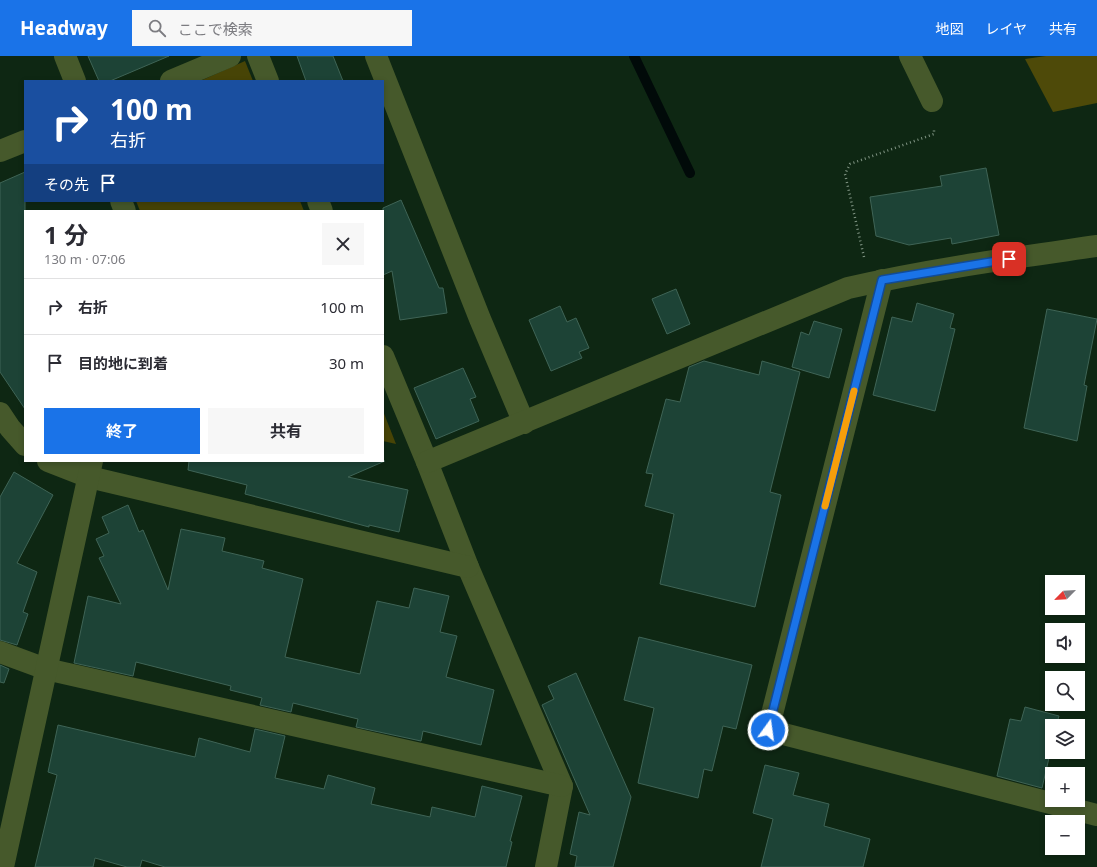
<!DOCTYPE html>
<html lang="ja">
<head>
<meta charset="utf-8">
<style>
	:root { --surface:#fff; --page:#f7f7f7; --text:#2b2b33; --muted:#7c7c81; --line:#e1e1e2; --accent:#1a73e8 }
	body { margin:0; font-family:"Noto Sans","Noto Sans JP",sans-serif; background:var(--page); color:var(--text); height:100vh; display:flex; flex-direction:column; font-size:15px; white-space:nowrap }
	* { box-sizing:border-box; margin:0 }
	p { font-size:13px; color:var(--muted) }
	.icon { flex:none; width:22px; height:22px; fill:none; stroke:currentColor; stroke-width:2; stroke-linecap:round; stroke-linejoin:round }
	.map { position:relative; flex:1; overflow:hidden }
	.sheet { position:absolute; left:24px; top:154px; width:360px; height:252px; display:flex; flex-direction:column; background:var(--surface); border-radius:0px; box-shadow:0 2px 6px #0003 }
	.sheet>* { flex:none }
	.hud { position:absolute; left:24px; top:24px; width:360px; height:122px; border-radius:0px; box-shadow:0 2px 6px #0003; background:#1a4fa0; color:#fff; overflow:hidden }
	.needle { width:26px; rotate:246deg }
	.tools { position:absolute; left:1045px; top:519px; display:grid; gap:8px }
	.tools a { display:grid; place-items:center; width:40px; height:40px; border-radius:0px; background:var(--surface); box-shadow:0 2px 6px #0003; font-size:20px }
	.pin { position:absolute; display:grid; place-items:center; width:34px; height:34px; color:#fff; margin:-17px; border-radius:8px; box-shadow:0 2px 6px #0006 }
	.me { position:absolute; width:44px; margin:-22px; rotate:14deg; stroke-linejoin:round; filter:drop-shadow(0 0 3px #0008) }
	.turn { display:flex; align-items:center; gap:14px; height:84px; padding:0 20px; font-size:18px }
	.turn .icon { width:52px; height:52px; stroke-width:2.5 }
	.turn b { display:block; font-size:28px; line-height:34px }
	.then { display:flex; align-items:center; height:38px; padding:0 20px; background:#0003; gap:8px; font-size:15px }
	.round { display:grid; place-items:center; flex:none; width:42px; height:42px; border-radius:0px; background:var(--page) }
	.headline { display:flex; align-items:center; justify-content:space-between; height:68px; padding:0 20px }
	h1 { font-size:24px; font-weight:700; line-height:30px }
	.button { display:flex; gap:8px; margin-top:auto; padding:8px 20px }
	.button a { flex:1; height:46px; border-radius:0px; background:var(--accent); color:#fff; font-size:16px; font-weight:700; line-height:46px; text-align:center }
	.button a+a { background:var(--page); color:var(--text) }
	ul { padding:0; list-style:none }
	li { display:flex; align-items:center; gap:12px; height:56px; padding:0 20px; border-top:1px solid var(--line) }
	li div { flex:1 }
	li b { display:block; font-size:15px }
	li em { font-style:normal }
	header { display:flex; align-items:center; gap:24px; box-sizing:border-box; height:56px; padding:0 20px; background:var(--accent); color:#fff }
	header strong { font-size:19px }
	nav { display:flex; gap:22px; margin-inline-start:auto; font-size:14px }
	.search { width:280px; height:36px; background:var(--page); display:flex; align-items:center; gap:10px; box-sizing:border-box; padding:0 14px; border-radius:0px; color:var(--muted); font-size:15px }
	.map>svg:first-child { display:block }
	.green { fill:#474406 }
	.forest { fill:#4e4a09 }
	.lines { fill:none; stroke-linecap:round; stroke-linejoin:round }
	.stream { stroke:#010a09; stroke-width:10 }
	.building { fill:#1d4336; stroke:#3f6456 }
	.path { stroke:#809584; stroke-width:2.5; stroke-dasharray:1 3; stroke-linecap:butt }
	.minor { stroke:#46592b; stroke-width:22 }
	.route-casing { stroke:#114b97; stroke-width:10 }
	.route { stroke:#1a73e8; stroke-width:7 }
	.slow { stroke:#f59e0b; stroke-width:7 }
</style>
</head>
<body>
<header>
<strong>Headway</strong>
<div class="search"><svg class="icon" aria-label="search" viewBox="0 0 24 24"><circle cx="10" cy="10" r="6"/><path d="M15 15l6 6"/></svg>ここで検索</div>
<nav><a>地図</a><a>レイヤ</a><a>共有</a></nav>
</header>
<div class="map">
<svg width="1097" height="811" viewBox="0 0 1097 811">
	<rect width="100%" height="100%" fill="#0e2713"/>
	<g class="green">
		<path d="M 245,5 L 253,25 L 200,25 Z"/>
		<path d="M 136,145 L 300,145 L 304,155 L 140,155 Z"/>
		<path d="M 383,355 L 396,388 L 383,385 Z"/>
	</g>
	<path class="forest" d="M 1046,0 L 1097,0 L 1097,47 L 1053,56 L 1025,3 Z"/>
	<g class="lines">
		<path class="stream" d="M 634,0 L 690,117"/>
	</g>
	<g class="building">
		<path d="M 88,0 L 169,0 L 110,25 L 99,25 Z"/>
		<path d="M 297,0 L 333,0 L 343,25 L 306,25 Z"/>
		<path d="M 986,112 L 999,179 L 952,188 L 951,182 L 909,189 L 876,180 L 870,141 L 942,130 L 940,120 Z"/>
		<path d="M 25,116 L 25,353 L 0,316 L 0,127 Z"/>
		<path d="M 401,144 L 439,232 L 443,232 L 447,257 L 400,264 L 392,215 L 383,219 L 383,152 Z"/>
		<path d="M 676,233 L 690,268 L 667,278 L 652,243 Z"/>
		<path d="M 917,247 L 954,258 L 950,272 L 955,273 L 935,355 L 873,339 L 892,261 L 912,266 Z"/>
		<path d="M 560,250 L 567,266 L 576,262 L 589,292 L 579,296 L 582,302 L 551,315 L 529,264 Z"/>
		<path d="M 1047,253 L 1097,263 L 1084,329 L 1087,330 L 1077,385 L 1024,372 Z"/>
		<path d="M 814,265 L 842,273 L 829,322 L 792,311 L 801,276 L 809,279 Z"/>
		<path d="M 704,305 L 759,319 L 762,305 L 800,316 L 770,436 L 781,439 L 755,551 L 660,528 L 674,458 L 645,450 L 653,418 L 646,417 L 666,343 L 680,346 L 689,311 Z"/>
		<path d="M 463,312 L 476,341 L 470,343 L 479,365 L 436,383 L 414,332 Z"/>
		<path d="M 189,405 L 385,405 L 348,421 L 408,434 L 399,476 L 369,469 L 369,471 L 245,438 L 247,429 L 188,414 Z"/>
		<path d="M 14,416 L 53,439 L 17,507 L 37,516 L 23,556 L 28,558 L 17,589 L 0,584 L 0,441 Z"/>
		<path d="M 128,449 L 139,476 L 143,474 L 168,534 L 181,473 L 225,482 L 222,495 L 264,505 L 262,512 L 303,523 L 285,601 L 360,618 L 377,545 L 409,552 L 414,532 L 449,540 L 440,576 L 457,580 L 446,621 L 494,634 L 481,689 L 423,675 L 421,685 L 356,671 L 358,663 L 293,647 L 291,656 L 260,649 L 262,642 L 230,634 L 231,630 L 136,606 L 133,620 L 74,607 L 88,540 L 121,548 L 99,502 L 104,500 L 96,483 L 109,477 L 102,461 Z"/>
		<path d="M 639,581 L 752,609 L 736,673 L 723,670 L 712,715 L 704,713 L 698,742 L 638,727 L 654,652 L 624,644 Z"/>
		<path d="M 0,609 L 9,613 L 4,627 L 0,626 Z"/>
		<path d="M 576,617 L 631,741 L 613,811 L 575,811 L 577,800 L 570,798 L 579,756 L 590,759 L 542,649 L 554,643 L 548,630 Z"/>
		<path d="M 1025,651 L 1059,660 L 1056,670 L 1052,670 L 1052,689 L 1042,732 L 997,720 L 1010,663 L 1021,665 Z"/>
		<path d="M 58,669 L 195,701 L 199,682 L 250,696 L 255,673 L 285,680 L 275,722 L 324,733 L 328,719 L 375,732 L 371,748 L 430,761 L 432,751 L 475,761 L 482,730 L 522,740 L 510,785 L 512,786 L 506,811 L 165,811 L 142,804 L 140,811 L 127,811 L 95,802 L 93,811 L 35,811 L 57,719 L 48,716 Z"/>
		<path d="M 765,709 L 799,717 L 793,739 L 829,748 L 824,770 L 870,783 L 863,811 L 761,811 L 773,763 L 753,757 Z"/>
	</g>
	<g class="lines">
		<path class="path" d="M 864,201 L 845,118 L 850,108 L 934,78 L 934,72"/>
		<g class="minor">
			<path d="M 65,0 L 75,25"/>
			<path d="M 258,0 L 268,25"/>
			<path d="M 376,0 L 480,263 L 524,367"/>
			<path d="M 910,0 L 932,45"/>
			<path d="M 171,25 L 230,0"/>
			<path d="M 0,95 L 25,85"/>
			<path d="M 121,145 L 125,155"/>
			<path d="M 318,145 L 322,155"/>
			<path d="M 882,224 L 768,674 L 1097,759"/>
			<path d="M 383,300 L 427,406 L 468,511 L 562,730 L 546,811"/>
			<path d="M 0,357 L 10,372 L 25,389"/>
			<path d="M 48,405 L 89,421 L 468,511"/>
			<path d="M 427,406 L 848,232 C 930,213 1014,202 1097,190"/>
			<path d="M 0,596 L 46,613 L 562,730"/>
			<path d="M 3,811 L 92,405"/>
		</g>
	</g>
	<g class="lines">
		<defs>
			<path id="route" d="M 768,674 L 882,224 L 1009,203"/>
		</defs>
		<use href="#route" class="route-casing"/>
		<use href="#route" class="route"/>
		<path class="slow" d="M 825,450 L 854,335"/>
	</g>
</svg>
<div class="tools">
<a><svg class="needle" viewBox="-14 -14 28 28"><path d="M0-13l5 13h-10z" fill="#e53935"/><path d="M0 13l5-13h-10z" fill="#7c7c81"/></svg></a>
<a><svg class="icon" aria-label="sound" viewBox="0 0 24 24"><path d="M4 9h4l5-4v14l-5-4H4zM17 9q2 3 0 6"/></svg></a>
<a><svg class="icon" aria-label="search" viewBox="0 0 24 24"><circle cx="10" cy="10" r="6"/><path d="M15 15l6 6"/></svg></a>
<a><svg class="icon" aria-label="layers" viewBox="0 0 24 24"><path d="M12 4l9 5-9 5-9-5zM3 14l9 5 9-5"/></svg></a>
<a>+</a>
<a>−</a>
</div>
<div class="pin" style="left:1009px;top:203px;background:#d93025"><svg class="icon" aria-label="arrive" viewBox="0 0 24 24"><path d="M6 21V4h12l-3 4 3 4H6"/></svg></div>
<svg class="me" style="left:768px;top:674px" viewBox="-20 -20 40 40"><circle r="17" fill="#1a73e8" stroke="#fff" stroke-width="3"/><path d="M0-11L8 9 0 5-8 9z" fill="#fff"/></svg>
<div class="hud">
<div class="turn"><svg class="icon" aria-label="right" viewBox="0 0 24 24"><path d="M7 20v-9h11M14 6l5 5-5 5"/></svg><div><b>100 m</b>右折</div></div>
<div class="then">その先<svg class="icon" aria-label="arrive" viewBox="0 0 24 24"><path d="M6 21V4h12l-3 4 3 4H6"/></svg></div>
</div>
<section class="sheet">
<div class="headline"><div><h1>1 分</h1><p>130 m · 07:06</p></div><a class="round"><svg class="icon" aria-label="close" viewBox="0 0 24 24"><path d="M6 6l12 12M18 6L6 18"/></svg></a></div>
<ul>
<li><svg class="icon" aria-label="right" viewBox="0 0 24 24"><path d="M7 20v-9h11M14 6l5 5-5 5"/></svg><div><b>右折</b></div><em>100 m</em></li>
<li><svg class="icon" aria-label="arrive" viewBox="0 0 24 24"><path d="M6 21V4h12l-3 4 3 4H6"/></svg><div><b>目的地に到着</b></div><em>30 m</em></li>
</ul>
<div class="button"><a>終了</a><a>共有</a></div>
</section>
</div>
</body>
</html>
